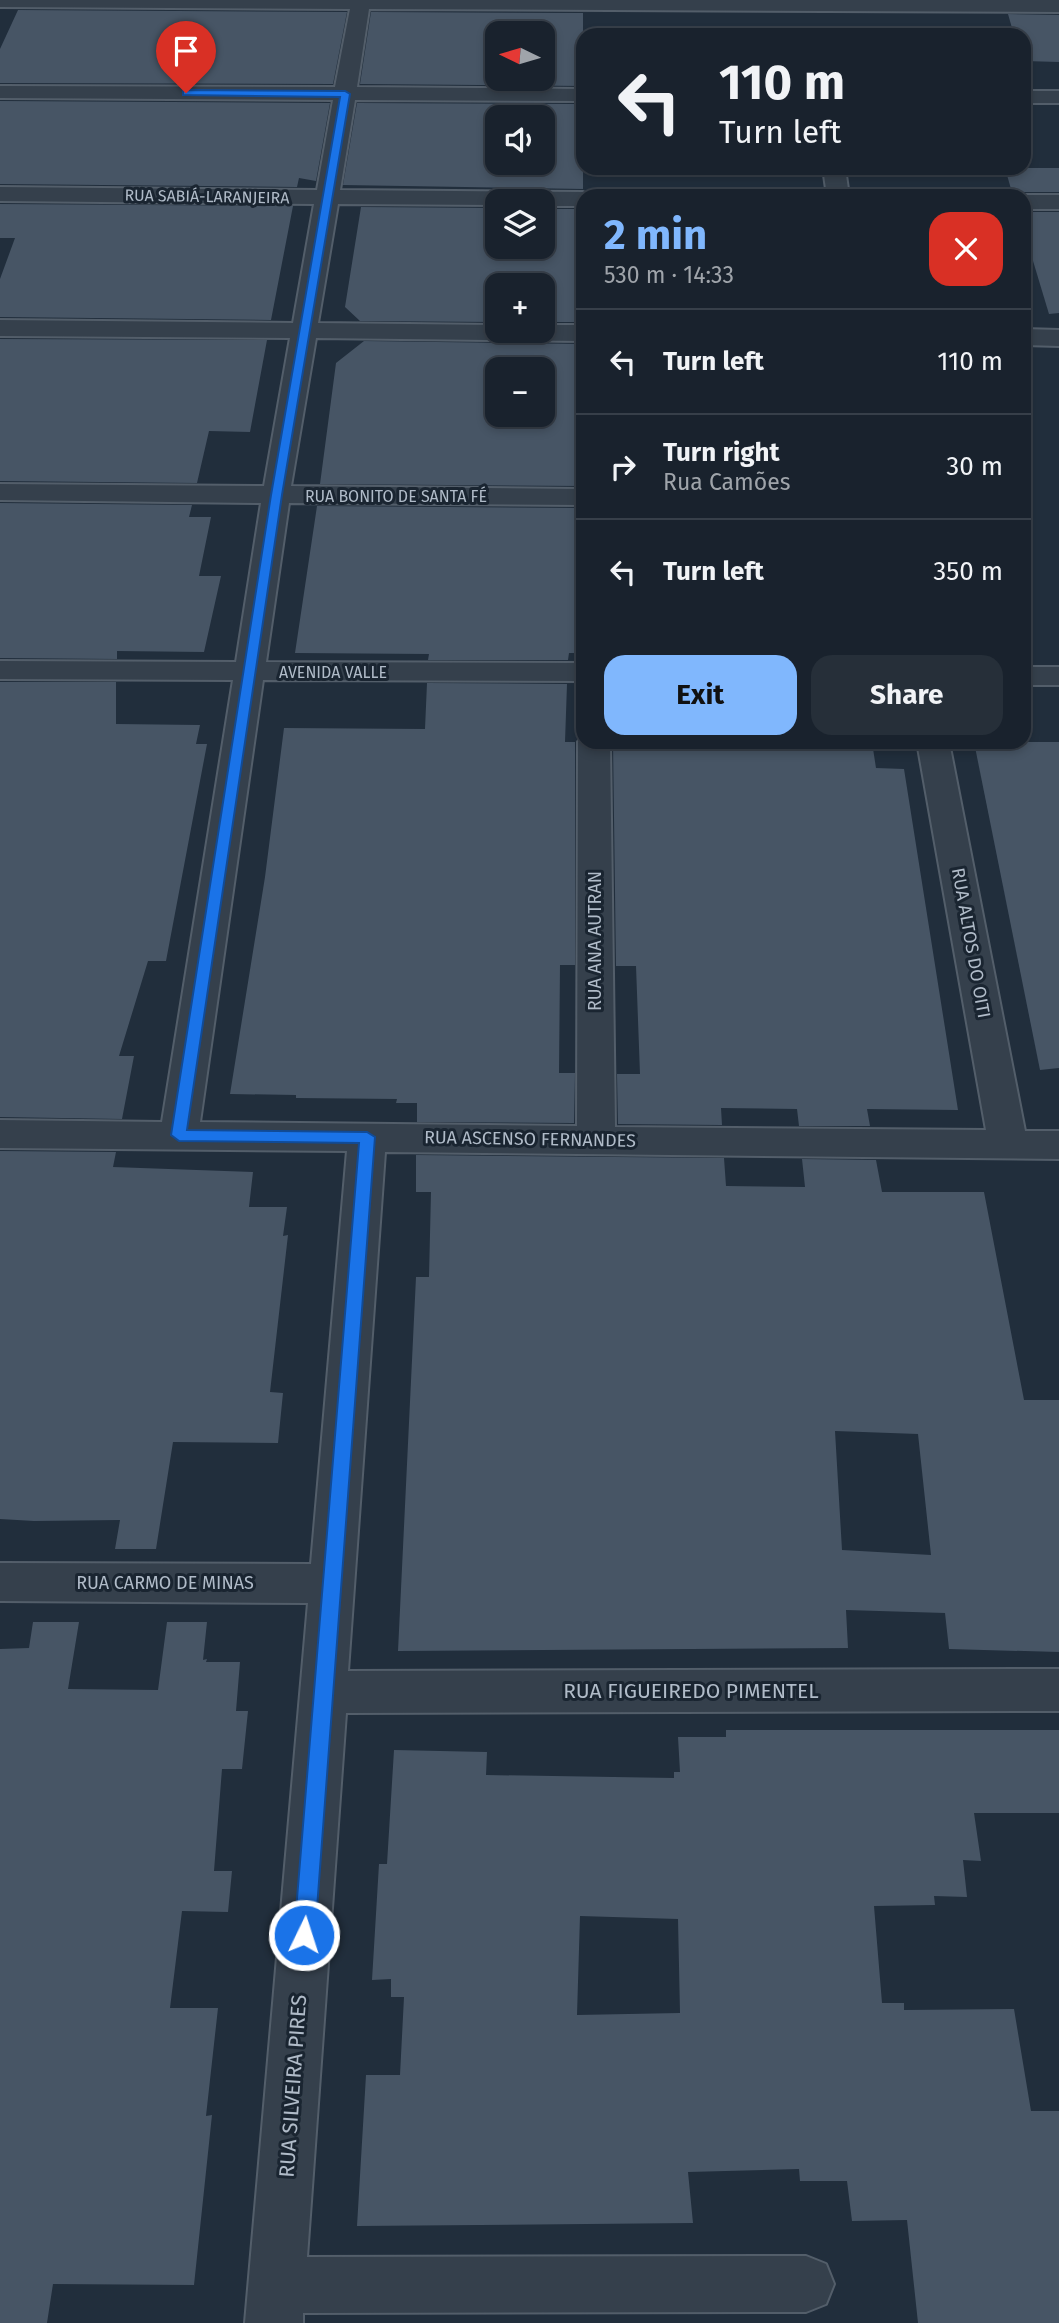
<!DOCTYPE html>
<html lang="en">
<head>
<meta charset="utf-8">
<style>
	:root { --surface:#19222d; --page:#262f39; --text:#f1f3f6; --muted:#9fa4aa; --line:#373f49; --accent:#80b7fd }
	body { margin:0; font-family:"Fira Sans",sans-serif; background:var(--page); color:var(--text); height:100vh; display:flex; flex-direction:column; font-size:26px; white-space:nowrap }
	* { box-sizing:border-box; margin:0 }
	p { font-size:23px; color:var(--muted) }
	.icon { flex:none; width:38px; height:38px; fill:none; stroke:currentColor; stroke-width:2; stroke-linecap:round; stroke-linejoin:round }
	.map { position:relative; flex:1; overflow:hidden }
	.sheet { position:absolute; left:576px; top:189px; width:455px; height:560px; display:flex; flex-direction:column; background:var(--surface); border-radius:21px; box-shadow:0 4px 10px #0003,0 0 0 2px var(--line) }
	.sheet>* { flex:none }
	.top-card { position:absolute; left:576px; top:28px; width:455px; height:147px; border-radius:21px; box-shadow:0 4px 10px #0003,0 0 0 2px var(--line); background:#19222d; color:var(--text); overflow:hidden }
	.needle { width:46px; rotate:275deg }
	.tools { position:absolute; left:485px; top:21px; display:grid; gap:14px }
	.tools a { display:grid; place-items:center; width:70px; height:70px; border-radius:14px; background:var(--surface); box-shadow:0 4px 10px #0003,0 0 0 2px var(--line); font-size:35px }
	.pin { position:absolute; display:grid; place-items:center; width:60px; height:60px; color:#fff; margin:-72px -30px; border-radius:50% 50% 50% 0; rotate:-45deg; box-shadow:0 0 7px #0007 }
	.pin .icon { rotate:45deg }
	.me { position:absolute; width:77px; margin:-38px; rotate:4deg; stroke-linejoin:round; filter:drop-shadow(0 0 5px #0008) }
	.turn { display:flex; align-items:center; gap:24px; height:147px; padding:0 28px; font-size:32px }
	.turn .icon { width:91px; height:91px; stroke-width:2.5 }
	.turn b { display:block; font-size:49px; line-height:60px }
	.round { display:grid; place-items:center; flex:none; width:74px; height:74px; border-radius:21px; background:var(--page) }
	.headline { display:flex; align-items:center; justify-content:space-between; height:119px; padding:0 28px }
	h1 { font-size:42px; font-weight:700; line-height:52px; color:var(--accent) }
	.primary-button { display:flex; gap:14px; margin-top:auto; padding:14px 28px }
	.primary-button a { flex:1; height:80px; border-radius:21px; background:var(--accent); color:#111; font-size:28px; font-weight:700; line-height:80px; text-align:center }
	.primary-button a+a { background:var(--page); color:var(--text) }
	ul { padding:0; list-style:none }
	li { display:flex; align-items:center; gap:21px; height:105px; padding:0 28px; border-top:2px solid var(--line) }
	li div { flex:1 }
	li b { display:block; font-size:26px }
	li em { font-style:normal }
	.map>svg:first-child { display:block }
	.building { fill:#475565; fill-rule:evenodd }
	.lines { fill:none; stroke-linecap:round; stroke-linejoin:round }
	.minor-casing { stroke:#535e6a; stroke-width:4 }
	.minor { fill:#35404c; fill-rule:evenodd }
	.route { fill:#1a73e8; stroke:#114b97; stroke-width:2 }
	.labels { text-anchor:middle; stroke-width:6; stroke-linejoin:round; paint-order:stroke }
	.far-street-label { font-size:16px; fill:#b0bbc8; stroke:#1a2531 }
	.street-label { font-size:18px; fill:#b0bbc8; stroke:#1a2531 }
	.near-street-label { font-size:21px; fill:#b0bbc8; stroke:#1a2531 }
</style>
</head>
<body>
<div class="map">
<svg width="1059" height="2323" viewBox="0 0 1059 2323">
	<rect width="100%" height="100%" fill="#212e3c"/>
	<g class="building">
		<path d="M 18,10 L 347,12 L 333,84 L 0,83 L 0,49 Z"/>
		<path d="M 371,12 L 583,13 L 583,86 L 360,84 ZM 497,33 L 542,33 L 542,79 L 497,79 Z"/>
		<path d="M 1008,14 L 1059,15 L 1059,62 L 1024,61 L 1024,35 L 1014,35 Z"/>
		<path d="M 0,101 L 330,103 L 316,181 L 299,178 L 297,187 L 0,184 Z"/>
		<path d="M 357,103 L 583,104 L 583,189 L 343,185 ZM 497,117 L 542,117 L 542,163 L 497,163 Z"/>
		<path d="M 1005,168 L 1059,168 L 1059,192 L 1024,192 L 1013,196 Z"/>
		<path d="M 0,204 L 293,206 L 271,320 L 0,317 L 0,279 L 15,238 L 0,238 Z"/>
		<path d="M 361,207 L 497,208 L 497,247 L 542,247 L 542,209 L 583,209 L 583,322 L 542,322 L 542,285 L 497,285 L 497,322 L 360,321 L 345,307 Z"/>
		<path d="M 1024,212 L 1059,212 L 1059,313 L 1049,314 L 1024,231 Z"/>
		<path d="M 0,339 L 267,340 L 250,432 L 209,431 L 197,483 L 0,481 Z"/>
		<path d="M 364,341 L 583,344 L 583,486 L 320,484 L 336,363 ZM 497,369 L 542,369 L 542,415 L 497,415 Z"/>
		<path d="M 0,503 L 192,505 L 189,517 L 211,517 L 199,576 L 221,576 L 204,652 L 117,651 L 117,659 L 0,658 Z"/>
		<path d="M 317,506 L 583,508 L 583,653 L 569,653 L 568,660 L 428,660 L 429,654 L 295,653 Z"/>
		<path d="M 0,682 L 116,682 L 116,724 L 200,725 L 196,744 L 207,744 L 166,961 L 148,961 L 119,1056 L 134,1056 L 122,1119 L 0,1117 Z"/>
		<path d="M 427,683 L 567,684 L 565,742 L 575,742 L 575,965 L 560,965 L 559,1073 L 575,1073 L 574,1123 L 417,1122 L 417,1103 L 396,1103 L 397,1099 L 296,1098 L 296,1095 L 230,1094 L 265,877 L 284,728 L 425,729 Z"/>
		<path d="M 613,742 L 738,744 L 738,742 L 872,742 L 876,768 L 904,769 L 958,1110 L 867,1109 L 870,1126 L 799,1126 L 797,1109 L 721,1108 L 722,1125 L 618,1124 L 617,1074 L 640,1074 L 636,966 L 616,966 Z"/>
		<path d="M 974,742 L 1059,742 L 1059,1068 L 1040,1070 Z"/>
		<path d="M 0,1151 L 116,1152 L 113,1167 L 253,1172 L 249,1207 L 287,1207 L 283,1236 L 288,1235 L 270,1392 L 283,1393 L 278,1443 L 173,1442 L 156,1549 L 115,1549 L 120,1520 L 34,1521 L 0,1519 Z"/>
		<path d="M 416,1155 L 724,1158 L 726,1186 L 805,1187 L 802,1159 L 876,1160 L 882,1192 L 984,1192 L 1024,1400 L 1059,1400 L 1059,1652 L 949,1649 L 945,1613 L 846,1610 L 848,1648 L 398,1651 L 416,1277 L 429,1277 L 431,1192 L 416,1192 ZM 835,1431 L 918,1434 L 931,1555 L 842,1550 Z"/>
		<path d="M 33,1622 L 79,1622 L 68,1689 L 158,1690 L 167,1622 L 207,1622 L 203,1660 L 207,1659 L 206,1662 L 240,1662 L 236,1711 L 248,1711 L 242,1769 L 222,1769 L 214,1871 L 232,1871 L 228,1912 L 182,1911 L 170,2008 L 218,2008 L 206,2116 L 212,2115 L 194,2285 L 53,2284 L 47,2323 L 0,2323 L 0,1649 L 29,1648 Z"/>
		<path d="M 726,1730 L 1059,1730 L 1059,1813 L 974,1813 L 981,1861 L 963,1860 L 967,1897 L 934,1896 L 935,1905 L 874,1906 L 882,2003 L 904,2003 L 904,2010 L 1014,2009 L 1031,2111 L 1059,2111 L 1059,2323 L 918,2323 L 907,2220 L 852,2221 L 847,2181 L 800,2181 L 799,2169 L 688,2172 L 693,2223 L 357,2226 L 366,2075 L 400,2075 L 404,1997 L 391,1997 L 391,1979 L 372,1980 L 379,1864 L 387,1864 L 394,1750 L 487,1752 L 486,1775 L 674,1778 L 674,1772 L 680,1772 L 678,1737 L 726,1737 ZM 580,1916 L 678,1919 L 680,2013 L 577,2015 Z"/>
	</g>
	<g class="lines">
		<defs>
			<g id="minor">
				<path d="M 0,0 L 1059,0 L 1059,12 L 369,9 L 357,87 L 583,89 L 583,101 L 355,100 L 340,190 L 583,192 L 592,196 L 583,196 L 583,206 L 542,206 L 542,201 L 497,201 L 497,205 L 338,204 L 318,323 L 497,325 L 497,331 L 542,331 L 542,325 L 583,325 L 583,341 L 316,338 L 291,486 L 583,489 L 583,505 L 289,503 L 266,662 L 583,663 L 583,681 L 263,680 L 200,1122 L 577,1126 L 578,742 L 583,735 L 583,742 L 610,742 L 615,1127 L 986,1130 L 917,742 L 949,742 L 1025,1131 L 1059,1131 L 1059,1159 L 385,1152 L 348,1671 L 1059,1669 L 1059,1711 L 346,1713 L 307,2257 L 806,2256 L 826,2264 L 834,2284 L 826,2304 L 806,2312 L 303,2313 L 303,2323 L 245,2323 L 308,1603 L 0,1601 L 0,1563 L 311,1564 L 347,1151 L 0,1148 L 0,1120 L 162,1122 L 233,680 L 0,679 L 0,661 L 236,662 L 261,503 L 0,500 L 0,484 L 264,486 L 290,338 L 0,336 L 0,320 L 293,323 L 314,204 L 0,201 L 0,187 L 317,190 L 333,100 L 0,98 L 0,86 L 335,87 L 350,9 L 0,7 Z"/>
				<rect x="1024" y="91" width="35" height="12"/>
				<path d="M 823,168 L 845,168 L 849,196 L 827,196 Z"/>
				<path d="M 1024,195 L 1059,195 L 1059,209 L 1024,209 L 1024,196 L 1020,196 Z"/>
				<path d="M 1024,329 L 1059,330 L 1059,346 L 1024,345 Z"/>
				<rect x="1024" y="667" width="35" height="18"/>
			</g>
		</defs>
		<use href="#minor" class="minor-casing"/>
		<use href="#minor" class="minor"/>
	</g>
	<path class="route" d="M 186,90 L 345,91 L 350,94 L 282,495 L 187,1130 L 367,1132 L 375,1137 L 315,1935 L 312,1942 L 304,1945 L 297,1942 L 294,1935 L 359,1143 L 179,1141 L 171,1135 L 271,495 L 340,97 L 183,95 L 183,91 Z"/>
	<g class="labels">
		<g class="far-street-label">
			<text transform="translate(207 196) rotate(1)" y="6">RUA SABIÁ-LARANJEIRA</text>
			<text x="396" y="502">RUA BONITO DE SANTA FÉ</text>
			<text x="333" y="678">AVENIDA VALLE</text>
		</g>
		<g class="street-label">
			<text transform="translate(595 941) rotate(-90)" y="6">RUA ANA AUTRAN</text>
			<text transform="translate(971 943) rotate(80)" y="6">RUA ALTOS DO OITI</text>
			<text transform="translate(530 1139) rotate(1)" y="6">RUA ASCENSO FERNANDES</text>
			<text x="165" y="1589">RUA CARMO DE MINAS</text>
		</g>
		<g class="near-street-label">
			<text x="691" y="1698">RUA FIGUEIREDO PIMENTEL</text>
			<text transform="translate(293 2086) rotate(-86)" y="7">RUA SILVEIRA PIRES</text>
		</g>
	</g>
</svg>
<div class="tools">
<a><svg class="needle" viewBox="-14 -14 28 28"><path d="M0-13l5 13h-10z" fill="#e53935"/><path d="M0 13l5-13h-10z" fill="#9fa4aa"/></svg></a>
<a><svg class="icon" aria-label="sound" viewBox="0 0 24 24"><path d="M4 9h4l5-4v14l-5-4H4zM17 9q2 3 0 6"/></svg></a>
<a><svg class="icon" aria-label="layers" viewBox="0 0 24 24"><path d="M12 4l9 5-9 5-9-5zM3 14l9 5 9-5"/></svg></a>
<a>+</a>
<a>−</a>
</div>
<div class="pin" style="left:186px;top:93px;background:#d93025"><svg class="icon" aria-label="arrive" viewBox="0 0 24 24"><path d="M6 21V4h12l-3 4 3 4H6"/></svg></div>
<svg class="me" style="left:304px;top:1935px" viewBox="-20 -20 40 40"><circle r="17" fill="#1a73e8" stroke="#fff" stroke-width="3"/><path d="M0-11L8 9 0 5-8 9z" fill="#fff"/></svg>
<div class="top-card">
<div class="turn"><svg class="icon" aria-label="left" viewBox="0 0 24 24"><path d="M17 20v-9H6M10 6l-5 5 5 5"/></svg><div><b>110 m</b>Turn left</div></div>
</div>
<section class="sheet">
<div class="headline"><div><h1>2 min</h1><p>530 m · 14:33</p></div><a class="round" style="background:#d93025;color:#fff"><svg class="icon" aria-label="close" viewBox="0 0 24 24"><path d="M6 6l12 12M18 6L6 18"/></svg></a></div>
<ul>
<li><svg class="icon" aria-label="left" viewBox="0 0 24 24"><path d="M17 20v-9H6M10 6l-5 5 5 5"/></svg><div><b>Turn left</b></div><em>110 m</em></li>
<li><svg class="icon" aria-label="right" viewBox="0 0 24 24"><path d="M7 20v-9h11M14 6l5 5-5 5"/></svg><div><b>Turn right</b><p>Rua Camões</p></div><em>30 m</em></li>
<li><svg class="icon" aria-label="left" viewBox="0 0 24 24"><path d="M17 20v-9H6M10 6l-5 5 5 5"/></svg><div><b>Turn left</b></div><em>350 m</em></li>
</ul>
<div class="primary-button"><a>Exit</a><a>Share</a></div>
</section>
</div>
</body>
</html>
